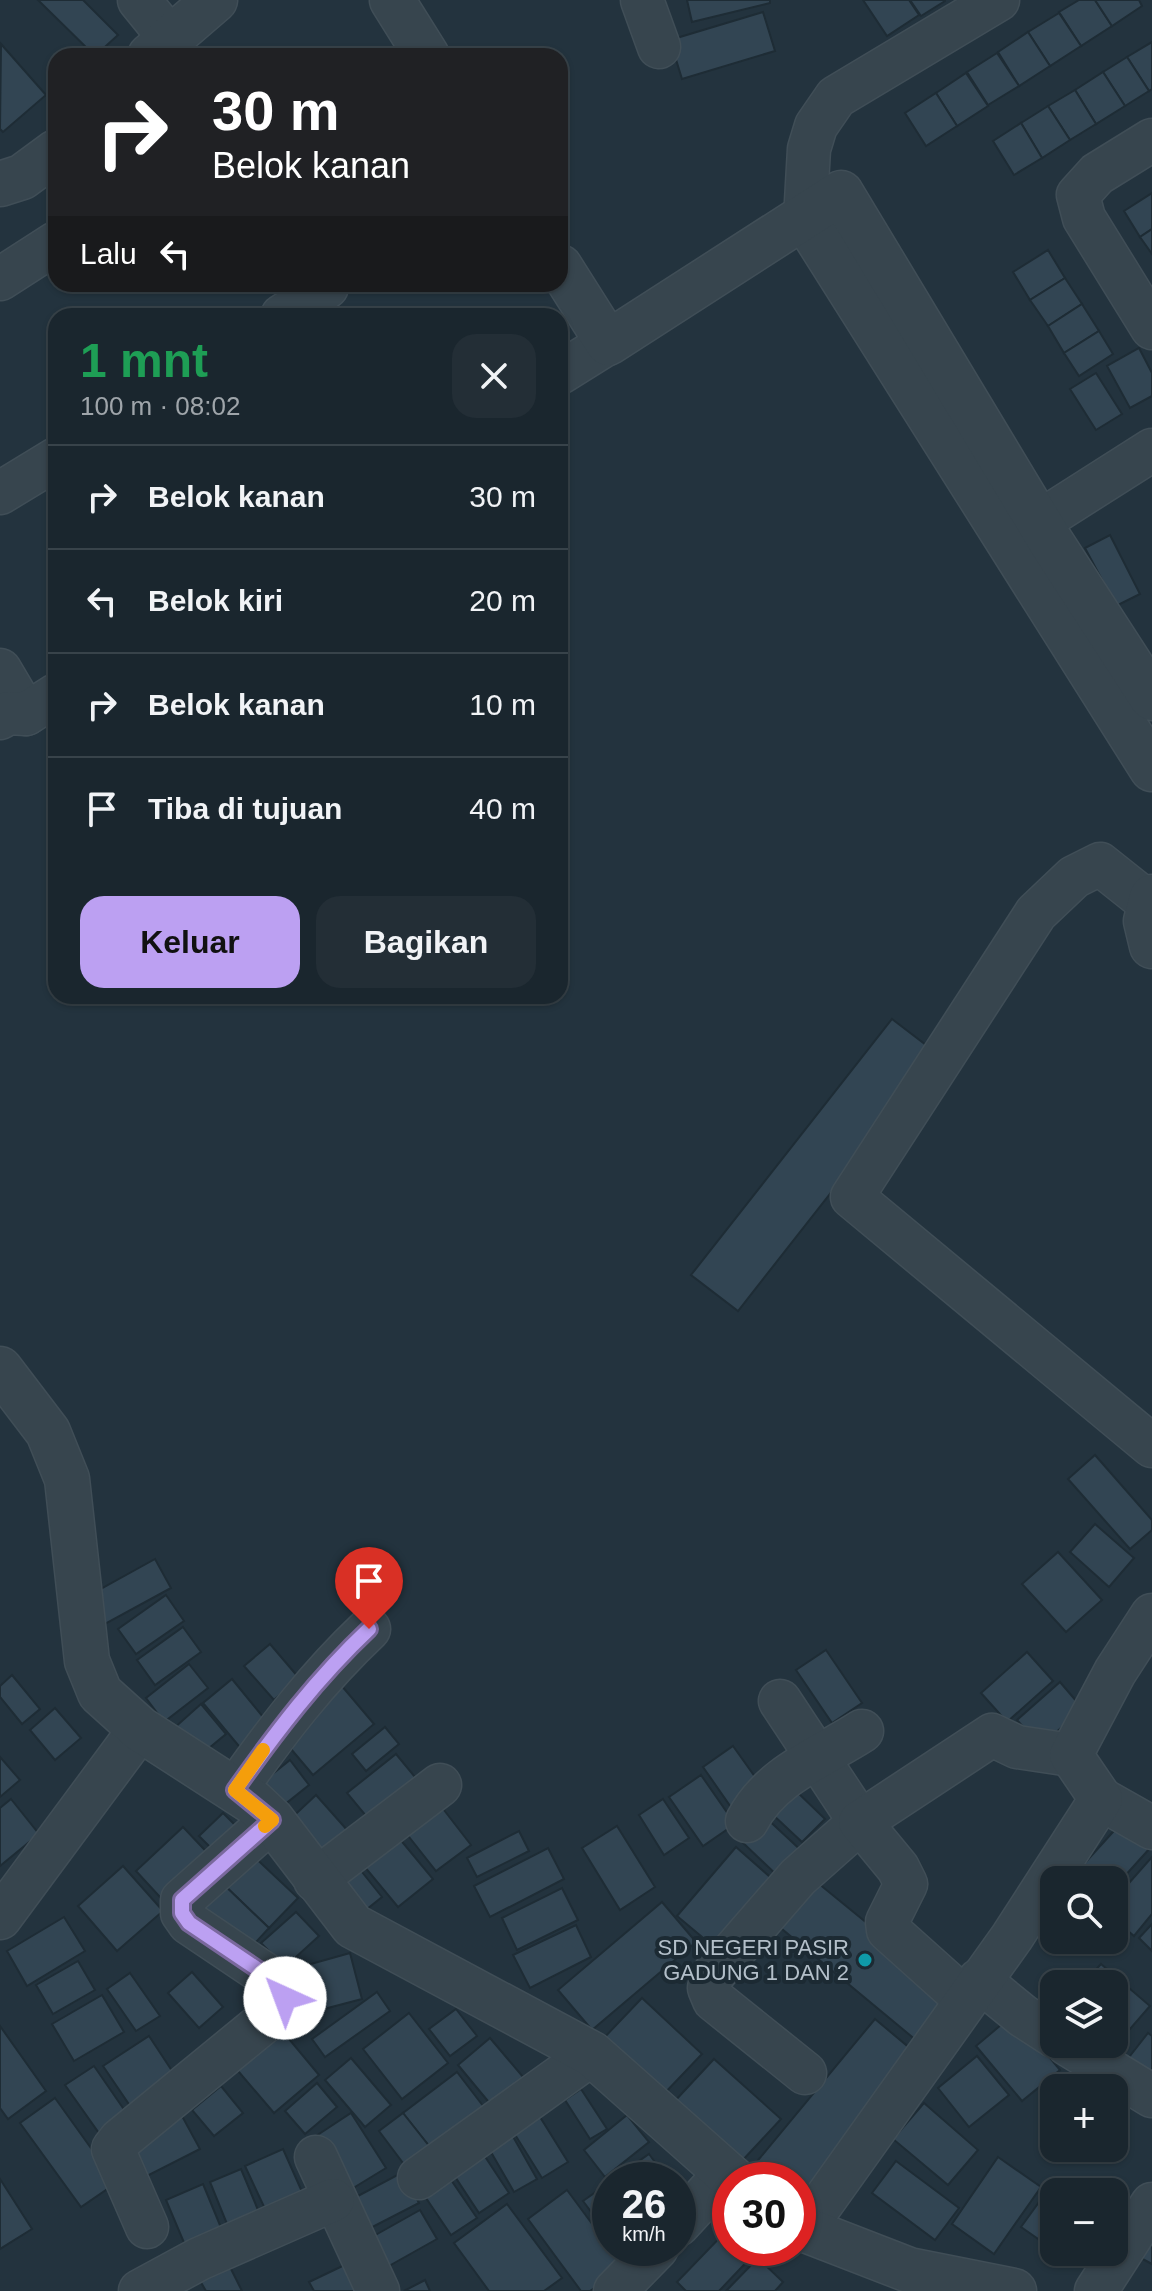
<!DOCTYPE html>
<html lang="id">
<head>
<meta charset="utf-8">
<style>
	:root { --surface:#1a262e; --page:#232e36; --text:#f1f3f6; --muted:#9fa5aa; --line:#38434a; --accent:#bca0f2 }
	body { margin:0; font-family:Helvetica,sans-serif; background:var(--page); color:var(--text); height:100vh; display:flex; flex-direction:column; font-size:30px; white-space:nowrap }
	* { box-sizing:border-box; margin:0 }
	p { font-size:26px; color:var(--muted) }
	.icon { flex:none; width:44px; height:44px; fill:none; stroke:currentColor; stroke-width:2; stroke-linecap:round; stroke-linejoin:round }
	.map { position:relative; flex:1; overflow:hidden }
	.sheet { position:absolute; left:48px; top:308px; width:520px; height:696px; display:flex; flex-direction:column; background:var(--surface); border-radius:24px; box-shadow:0 2px 6px #0004,0 0 0 2px var(--line) }
	.sheet>* { flex:none }
	.banner { position:absolute; left:48px; top:48px; width:520px; height:244px; border-radius:24px; box-shadow:0 2px 6px #0004,0 0 0 2px var(--line); background:#202124; color:#fff; overflow:hidden }
	.controls { position:absolute; left:1040px; top:1866px; display:grid; gap:16px }
	.controls a { display:grid; place-items:center; width:88px; height:88px; border-radius:16px; background:var(--surface); box-shadow:0 2px 6px #0004,0 0 0 2px var(--line); font-size:40px }
	.speed { position:absolute; left:592px; top:2162px; display:flex; gap:16px; font-size:40px; font-weight:700; text-align:center }
	.speed>* { display:grid; place-content:center; width:104px; height:104px; border-radius:50%; background:var(--surface); box-shadow:0 2px 6px #0004,0 0 0 2px var(--line); line-height:1 }
	.speed small { font-size:20px; font-weight:400 }
	.speed .limit { border:12px solid #d22; background:#fff; color:#111 }
	.pin { position:absolute; display:grid; place-items:center; width:68px; height:68px; color:#fff; margin:-82px -34px; border-radius:50% 50% 50% 0; rotate:-45deg; box-shadow:0 0 8px #0007 }
	.pin .icon { rotate:45deg }
	.me { position:absolute; width:88px; margin:-44px; rotate:317deg; stroke-linejoin:round; filter:drop-shadow(0 0 6px #0008) }
	.turn { display:flex; align-items:center; gap:28px; height:168px; padding:0 32px; font-size:36px }
	.turn .icon { width:104px; height:104px; stroke-width:2.5 }
	.turn b { display:block; font-size:56px; line-height:68px }
	.then { display:flex; align-items:center; height:76px; padding:0 32px; background:#0003; gap:16px; font-size:30px }
	.round { display:grid; place-items:center; flex:none; width:84px; height:84px; border-radius:24px; background:var(--page) }
	.head { display:flex; align-items:center; justify-content:space-between; height:136px; padding:0 32px }
	h1 { font-size:48px; font-weight:700; line-height:60px; color:#1e9e55 }
	.action { display:flex; gap:16px; margin-top:auto; padding:16px 32px }
	.action a { flex:1; height:92px; border-radius:24px; background:var(--accent); color:#111; font-size:32px; font-weight:700; line-height:92px; text-align:center }
	.action a+a { background:var(--page); color:var(--text) }
	ul { padding:0; list-style:none }
	li { display:flex; align-items:center; gap:24px; height:104px; padding:0 32px; border-top:2px solid var(--line) }
	li div { flex:1 }
	li b { display:block; font-size:30px }
	li em { font-style:normal }
	.map>svg:first-child { display:block }
	.building { fill:#324553; stroke:#1e2c35; stroke-width:2 }
	.lines { fill:none; stroke-linecap:round; stroke-linejoin:round }
	.minor-casing { stroke:#404e57; stroke-width:45 }
	.tertiary-casing { stroke:#404e57; stroke-width:47 }
	.minor { stroke:#37454e; stroke-width:42 }
	.tertiary { stroke:#37454e; stroke-width:44 }
	.route-casing { stroke:#7a689d; stroke-width:20 }
	.route { stroke:#bca0f2; stroke-width:14 }
	.slow { stroke:#f59e0b; stroke-width:14 }
	.culture-dot { fill:#0f9aa8; stroke:#1c2a33; stroke-width:3 }
	.labels { text-anchor:middle; stroke-width:8; stroke-linejoin:round; paint-order:stroke }
	.poi-label { font-size:22px; fill:#b3bfc9; stroke:#1c2a33; text-anchor:end }
</style>
</head>
<body>
<div class="map">
<svg width="1152" height="2291" viewBox="0 0 1152 2291">
	<rect width="100%" height="100%" fill="#23333e"/>
	<g class="building">
		<path d="M 38,0 L 83,0 L 118,35 L 95,56 Z"/>
		<path d="M 687,0 L 770,0 L 770,3 L 692,22 Z"/>
		<path d="M 863,0 L 909,0 L 919,15 L 887,36 Z"/>
		<path d="M 910,0 L 945,0 L 945,1 L 921,16 Z"/>
		<path d="M 1079,0 L 1095,0 L 1112,26 L 1081,46 L 1059,12 Z"/>
		<path d="M 1095,0 L 1139,0 L 1142,6 L 1112,26 Z"/>
		<path d="M 763,12 L 775,51 L 682,79 L 670,40 Z"/>
		<path d="M 1059,13 L 1081,46 L 1050,66 L 1028,32 Z"/>
		<path d="M 1028,32 L 1050,66 L 1019,86 L 998,52 Z"/>
		<path d="M 1152,42 L 1152,89 L 1149,91 L 1127,57 Z"/>
		<path d="M 1,44 L 46,95 L 3,132 L 0,129 Z"/>
		<path d="M 997,53 L 1019,86 L 988,105 L 967,72 Z"/>
		<path d="M 1127,57 L 1149,91 L 1125,106 L 1103,72 Z"/>
		<path d="M 1103,72 L 1125,106 L 1096,124 L 1075,90 Z"/>
		<path d="M 966,73 L 988,106 L 957,126 L 936,93 Z"/>
		<path d="M 1075,90 L 1096,124 L 1070,140 L 1048,106 Z"/>
		<path d="M 936,93 L 957,126 L 926,146 L 905,113 Z"/>
		<path d="M 1048,106 L 1070,140 L 1042,158 L 1021,123 Z"/>
		<path d="M 1021,123 L 1042,158 L 1014,175 L 993,141 Z"/>
		<path d="M 1152,193 L 1152,229 L 1140,237 L 1124,211 Z"/>
		<path d="M 1152,229 L 1152,254 L 1140,237 Z"/>
		<path d="M 1048,250 L 1065,278 L 1030,300 L 1013,272 Z"/>
		<path d="M 1065,278 L 1082,304 L 1048,326 L 1030,300 Z"/>
		<path d="M 1082,304 L 1099,331 L 1064,353 L 1048,326 Z"/>
		<path d="M 1099,331 L 1113,354 L 1079,376 L 1064,353 Z"/>
		<path d="M 1139,348 L 1152,373 L 1152,396 L 1130,408 L 1107,366 Z"/>
		<path d="M 1096,373 L 1122,414 L 1096,430 L 1070,389 Z"/>
		<path d="M 1110,535 L 1140,594 L 1116,606 L 1085,548 Z"/>
		<path d="M 892,1019 L 939,1055 L 738,1311 L 691,1275 Z"/>
		<path d="M 1095,1455 L 1152,1520 L 1152,1530 L 1130,1549 L 1068,1479 Z"/>
		<path d="M 1095,1524 L 1134,1558 L 1109,1587 L 1070,1552 Z"/>
		<path d="M 1058,1552 L 1102,1600 L 1066,1632 L 1022,1584 Z"/>
		<path d="M 155,1559 L 171,1588 L 105,1624 L 90,1595 Z"/>
		<path d="M 166,1595 L 184,1621 L 136,1654 L 118,1629 Z"/>
		<path d="M 183,1627 L 201,1652 L 155,1685 L 137,1660 Z"/>
		<path d="M 270,1644 L 299,1678 L 274,1700 L 244,1666 Z"/>
		<path d="M 826,1650 L 862,1703 L 832,1723 L 796,1670 Z"/>
		<path d="M 1027,1652 L 1053,1681 L 1007,1722 L 981,1693 Z"/>
		<path d="M 189,1664 L 208,1688 L 164,1722 L 146,1698 Z"/>
		<path d="M 12,1675 L 40,1709 L 22,1724 L 0,1697 L 0,1686 Z"/>
		<path d="M 232,1679 L 272,1728 L 243,1751 L 203,1703 Z"/>
		<path d="M 1060,1682 L 1083,1709 L 1040,1746 L 1017,1720 Z"/>
		<path d="M 341,1685 L 374,1724 L 313,1775 L 280,1736 Z"/>
		<path d="M 201,1704 L 226,1734 L 197,1758 L 173,1729 Z"/>
		<path d="M 55,1708 L 81,1738 L 55,1760 L 30,1730 Z"/>
		<path d="M 385,1727 L 399,1744 L 366,1771 L 352,1754 Z"/>
		<path d="M 733,1746 L 763,1788 L 733,1810 L 703,1767 Z"/>
		<path d="M 396,1754 L 424,1788 L 376,1828 L 347,1793 Z"/>
		<path d="M 0,1757 L 20,1780 L 0,1797 Z"/>
		<path d="M 290,1760 L 309,1785 L 274,1813 L 255,1788 Z"/>
		<path d="M 701,1775 L 735,1824 L 703,1846 L 669,1797 Z"/>
		<path d="M 794,1789 L 825,1819 L 802,1842 L 771,1813 Z"/>
		<path d="M 316,1795 L 348,1831 L 316,1860 L 284,1825 Z"/>
		<path d="M 11,1799 L 39,1834 L 0,1866 L 0,1808 Z"/>
		<path d="M 663,1799 L 689,1838 L 664,1855 L 639,1815 Z"/>
		<path d="M 437,1801 L 471,1845 L 436,1871 L 402,1828 Z"/>
		<path d="M 223,1813 L 243,1833 L 219,1856 L 199,1836 Z"/>
		<path d="M 763,1815 L 806,1855 L 782,1880 L 740,1840 Z"/>
		<path d="M 1122,1822 L 1151,1847 L 1114,1888 L 1114,1880 L 1077,1880 L 1073,1876 Z"/>
		<path d="M 617,1826 L 655,1887 L 620,1910 L 582,1848 Z"/>
		<path d="M 183,1827 L 218,1864 L 171,1909 L 136,1871 Z"/>
		<path d="M 519,1831 L 529,1851 L 477,1877 L 467,1858 Z"/>
		<path d="M 394,1832 L 433,1879 L 398,1907 L 359,1860 Z"/>
		<path d="M 736,1847 L 778,1884 L 720,1952 L 677,1916 Z"/>
		<path d="M 548,1848 L 564,1879 L 490,1917 L 474,1886 Z"/>
		<path d="M 247,1850 L 298,1898 L 269,1928 L 219,1880 Z"/>
		<path d="M 1152,1857 L 1152,1914 L 1134,1936 L 1114,1919 L 1114,1900 Z"/>
		<path d="M 354,1862 L 382,1897 L 357,1917 L 330,1881 Z"/>
		<path d="M 123,1866 L 163,1911 L 117,1951 L 78,1906 Z"/>
		<path d="M 813,1879 L 955,1995 L 917,2041 L 776,1924 Z"/>
		<path d="M 219,1880 L 269,1928 L 242,1957 L 191,1908 Z"/>
		<path d="M 562,1888 L 578,1920 L 517,1950 L 502,1918 Z"/>
		<path d="M 662,1902 L 696,1942 L 592,2030 L 558,1990 Z"/>
		<path d="M 296,1912 L 319,1936 L 285,1967 L 261,1943 Z"/>
		<path d="M 64,1917 L 85,1951 L 27,1986 L 7,1951 Z"/>
		<path d="M 1152,1924 L 1152,1951 L 1139,1938 Z"/>
		<path d="M 576,1925 L 591,1957 L 530,1988 L 513,1955 Z"/>
		<path d="M 350,1953 L 362,1999 L 305,2014 L 293,1969 Z"/>
		<path d="M 78,1961 L 95,1990 L 53,2014 L 36,1985 Z"/>
		<path d="M 1101,1964 L 1150,2006 L 1110,2052 L 1100,2044 L 1114,2044 L 1114,1984 L 1083,1984 Z"/>
		<path d="M 192,1972 L 223,2007 L 199,2028 L 168,1993 Z"/>
		<path d="M 130,1973 L 160,2016 L 136,2031 L 107,1989 Z"/>
		<path d="M 377,1992 L 390,2011 L 325,2057 L 312,2039 Z"/>
		<path d="M 102,1995 L 124,2032 L 74,2061 L 52,2024 Z"/>
		<path d="M 642,1998 L 702,2054 L 661,2097 L 601,2041 Z"/>
		<path d="M 456,2009 L 477,2036 L 450,2056 L 429,2029 Z"/>
		<path d="M 409,2013 L 448,2063 L 402,2099 L 363,2049 Z"/>
		<path d="M 1014,2014 L 1060,2070 L 1022,2101 L 976,2046 Z"/>
		<path d="M 875,2019 L 918,2055 L 798,2200 L 798,2180 L 749,2180 L 745,2176 Z"/>
		<path d="M 0,2026 L 46,2091 L 8,2119 L 0,2108 Z"/>
		<path d="M 279,2027 L 319,2075 L 274,2113 L 233,2065 Z"/>
		<path d="M 1148,2033 L 1152,2036 L 1152,2082 L 1119,2070 Z"/>
		<path d="M 149,2036 L 182,2086 L 137,2116 L 103,2066 Z"/>
		<path d="M 490,2038 L 529,2084 L 497,2112 L 458,2065 Z"/>
		<path d="M 977,2056 L 1009,2095 L 969,2127 L 938,2088 Z"/>
		<path d="M 351,2058 L 391,2105 L 365,2127 L 325,2080 Z"/>
		<path d="M 714,2059 L 781,2119 L 740,2163 L 673,2103 Z"/>
		<path d="M 94,2066 L 134,2124 L 106,2143 L 65,2085 Z"/>
		<path d="M 457,2072 L 490,2115 L 437,2156 L 403,2113 Z"/>
		<path d="M 317,2083 L 337,2107 L 305,2134 L 285,2111 Z"/>
		<path d="M 221,2086 L 243,2113 L 214,2136 L 192,2110 Z"/>
		<path d="M 581,2089 L 607,2129 L 590,2139 L 565,2100 Z"/>
		<path d="M 55,2098 L 116,2183 L 81,2207 L 20,2123 Z"/>
		<path d="M 924,2103 L 978,2150 L 948,2185 L 893,2139 Z"/>
		<path d="M 535,2109 L 568,2162 L 542,2178 L 509,2125 Z"/>
		<path d="M 351,2113 L 386,2168 L 350,2190 L 316,2136 Z"/>
		<path d="M 403,2113 L 437,2156 L 412,2175 L 379,2131 Z"/>
		<path d="M 627,2115 L 649,2142 L 605,2177 L 584,2150 Z"/>
		<path d="M 182,2116 L 200,2149 L 145,2177 L 127,2144 Z"/>
		<path d="M 507,2126 L 537,2179 L 514,2192 L 484,2140 Z"/>
		<path d="M 283,2149 L 303,2194 L 266,2211 L 245,2166 Z"/>
		<path d="M 480,2149 L 509,2193 L 479,2213 L 450,2169 Z"/>
		<path d="M 649,2154 L 668,2180 L 612,2180 Z"/>
		<path d="M 998,2157 L 1041,2187 L 994,2254 L 952,2224 Z"/>
		<path d="M 896,2161 L 959,2208 L 935,2240 L 872,2193 Z"/>
		<path d="M 241,2169 L 258,2210 L 227,2224 L 210,2182 Z"/>
		<path d="M 403,2172 L 419,2203 L 355,2236 L 339,2206 Z"/>
		<path d="M 449,2177 L 477,2218 L 451,2235 L 424,2195 Z"/>
		<path d="M 0,2179 L 32,2229 L 0,2249 Z"/>
		<path d="M 1055,2180 L 1071,2192 L 1054,2192 L 1054,2250 L 1021,2227 Z"/>
		<path d="M 610,2182 L 610,2237 L 583,2201 Z"/>
		<path d="M 203,2184 L 222,2230 L 185,2245 L 166,2200 Z"/>
		<path d="M 567,2190 L 624,2267 L 590,2291 L 581,2291 L 528,2219 Z"/>
		<path d="M 507,2204 L 562,2278 L 544,2291 L 489,2291 L 454,2243 Z"/>
		<path d="M 420,2210 L 437,2239 L 380,2271 L 363,2242 Z"/>
		<path d="M 1152,2223 L 1152,2264 L 1135,2255 Z"/>
		<path d="M 730,2227 L 730,2248 L 758,2250 L 719,2291 L 686,2291 L 677,2282 Z"/>
		<path d="M 758,2258 L 783,2282 L 775,2291 L 726,2291 Z"/>
		<path d="M 355,2260 L 362,2291 L 314,2291 L 309,2282 Z"/>
		<path d="M 228,2263 L 242,2291 L 206,2291 L 199,2279 Z"/>
		<path d="M 425,2280 L 430,2291 L 404,2291 Z"/>
	</g>
	<g class="lines">
		<defs>
			<g id="minor">
				<path d="M 139,0 L 169,37"/>
				<path d="M 642,0 L 659,47"/>
				<path d="M 1152,140 L 1097,174 L 1078,195 L 1084,218 L 1152,328"/>
				<path d="M 805,219 L 809,149 L 816,126 L 836,97 L 998,0"/>
				<path d="M 0,279 L 56,243"/>
				<path d="M 282,316 L 327,287"/>
				<path d="M 560,373 L 608,343"/>
				<path d="M 0,493 L 56,459"/>
				<path d="M 1009,541 L 1152,450"/>
				<path d="M 0,670 L 26,714"/>
				<path d="M 0,718 L 8,713 L 26,714 L 56,695"/>
				<path d="M 1149,903 L 1100,864 L 1074,877 L 1036,913 L 852,1197 L 1152,1446"/>
				<path d="M 780,1701 L 860,1822 L 798,1877 L 712,1976 L 709,1988 L 714,2000 L 805,2073"/>
				<path d="M 235,1790 C 276,1732 317,1678 369,1629"/>
				<path d="M 1101,1799 L 1152,1828"/>
				<path d="M 747,1821 C 771,1775 820,1758 862,1731"/>
				<path d="M 315,1880 L 440,1785"/>
				<path d="M 0,1918 L 140,1729"/>
				<path d="M 979,1980 L 1023,2016 L 1054,2036"/>
				<path d="M 965,1999 L 888,1930 L 887,1922 L 906,1884 L 898,1868 L 860,1822 L 992,1735 L 1017,1747 L 1071,1755"/>
				<path d="M 1067,2044 L 1152,2096"/>
				<path d="M 316,2157 L 378,2291"/>
				<path d="M 419,2178 L 592,2054"/>
				<path d="M 678,2225 L 726,2173"/>
				<path d="M 147,2227 L 113,2149 L 120,2140 L 280,2009 L 285,1998 L 281,1985 L 189,1923 L 182,1913 L 182,1900 L 272,1820"/>
				<path d="M 803,2230 L 1012,1937 L 1101,1799 L 1071,1755 L 1115,1672 L 1152,1615"/>
				<path d="M 140,2291 L 199,2259 L 333,2200"/>
				<path d="M 615,2291 L 657,2248"/>
				<path d="M 1096,2291 L 1152,2204"/>
			</g>
			<g id="tertiary">
				<path d="M 392,0 L 427,56"/>
				<path d="M 150,56 L 215,0"/>
				<path d="M 0,184 L 22,177 L 56,152"/>
				<path d="M 805,219 L 1152,769"/>
				<path d="M 560,267 L 608,343 L 841,193 L 1051,542 L 1152,698"/>
				<path d="M 1152,897 L 1146,921 L 1152,946"/>
				<path d="M 0,1369 L 48,1432 L 67,1479 L 87,1661 L 100,1693 L 140,1729 L 253,1802 L 272,1820 L 353,1926 L 592,2054 L 734,2180"/>
				<path d="M 798,2227 L 909,2270 L 1014,2291"/>
			</g>
		</defs>
		<use href="#minor" class="minor-casing"/>
		<use href="#tertiary" class="tertiary-casing"/>
		<use href="#minor" class="minor"/>
		<use href="#tertiary" class="tertiary"/>
	</g>
	<g class="lines">
		<defs>
			<path id="route" d="M 285,1998 L 281,1985 L 189,1923 L 182,1913 L 182,1900 L 272,1820 L 235,1790 C 276,1732 317,1678 369,1629"/>
		</defs>
		<use href="#route" class="route-casing"/>
		<use href="#route" class="route"/>
		<path class="slow" d="M 263,1750 L 235,1790 L 272,1820 L 265,1826"/>
	</g>
	<circle class="culture-dot" cx="865" cy="1960" r="8"/>
	<g class="labels">
		<g class="poi-label">
			<text x="849" y="1955">SD NEGERI PASIR<tspan x="849" dy="25">GADUNG 1 DAN 2</tspan></text>
		</g>
	</g>
</svg>
<div class="controls">
<a><svg class="icon" aria-label="search" viewBox="0 0 24 24"><circle cx="10" cy="10" r="6"/><path d="M15 15l6 6"/></svg></a>
<a><svg class="icon" aria-label="layers" viewBox="0 0 24 24"><path d="M12 4l9 5-9 5-9-5zM3 14l9 5 9-5"/></svg></a>
<a>+</a>
<a>−</a>
</div>
<div class="speed"><div>26<small>km/h</small></div><div class="limit">30</div></div>
<div class="pin" style="left:369px;top:1629px;background:#d93025"><svg class="icon" aria-label="arrive" viewBox="0 0 24 24"><path d="M6 21V4h12l-3 4 3 4H6"/></svg></div>
<svg class="me" style="left:285px;top:1998px" viewBox="-20 -20 40 40"><circle r="19" fill="#fff"/><path d="M0-13L10 11 0 6-10 11z" fill="#bca0f2"/></svg>
<div class="banner">
<div class="turn"><svg class="icon" aria-label="right" viewBox="0 0 24 24"><path d="M7 20v-9h11M14 6l5 5-5 5"/></svg><div><b>30 m</b>Belok kanan</div></div>
<div class="then">Lalu<svg class="icon" aria-label="left" viewBox="0 0 24 24"><path d="M17 20v-9H6M10 6l-5 5 5 5"/></svg></div>
</div>
<section class="sheet">
<div class="head"><div><h1>1 mnt</h1><p>100 m · 08:02</p></div><a class="round"><svg class="icon" aria-label="close" viewBox="0 0 24 24"><path d="M6 6l12 12M18 6L6 18"/></svg></a></div>
<ul>
<li><svg class="icon" aria-label="right" viewBox="0 0 24 24"><path d="M7 20v-9h11M14 6l5 5-5 5"/></svg><div><b>Belok kanan</b></div><em>30 m</em></li>
<li><svg class="icon" aria-label="left" viewBox="0 0 24 24"><path d="M17 20v-9H6M10 6l-5 5 5 5"/></svg><div><b>Belok kiri</b></div><em>20 m</em></li>
<li><svg class="icon" aria-label="right" viewBox="0 0 24 24"><path d="M7 20v-9h11M14 6l5 5-5 5"/></svg><div><b>Belok kanan</b></div><em>10 m</em></li>
<li><svg class="icon" aria-label="arrive" viewBox="0 0 24 24"><path d="M6 21V4h12l-3 4 3 4H6"/></svg><div><b>Tiba di tujuan</b></div><em>40 m</em></li>
</ul>
<div class="action"><a>Keluar</a><a>Bagikan</a></div>
</section>
</div>
</body>
</html>
